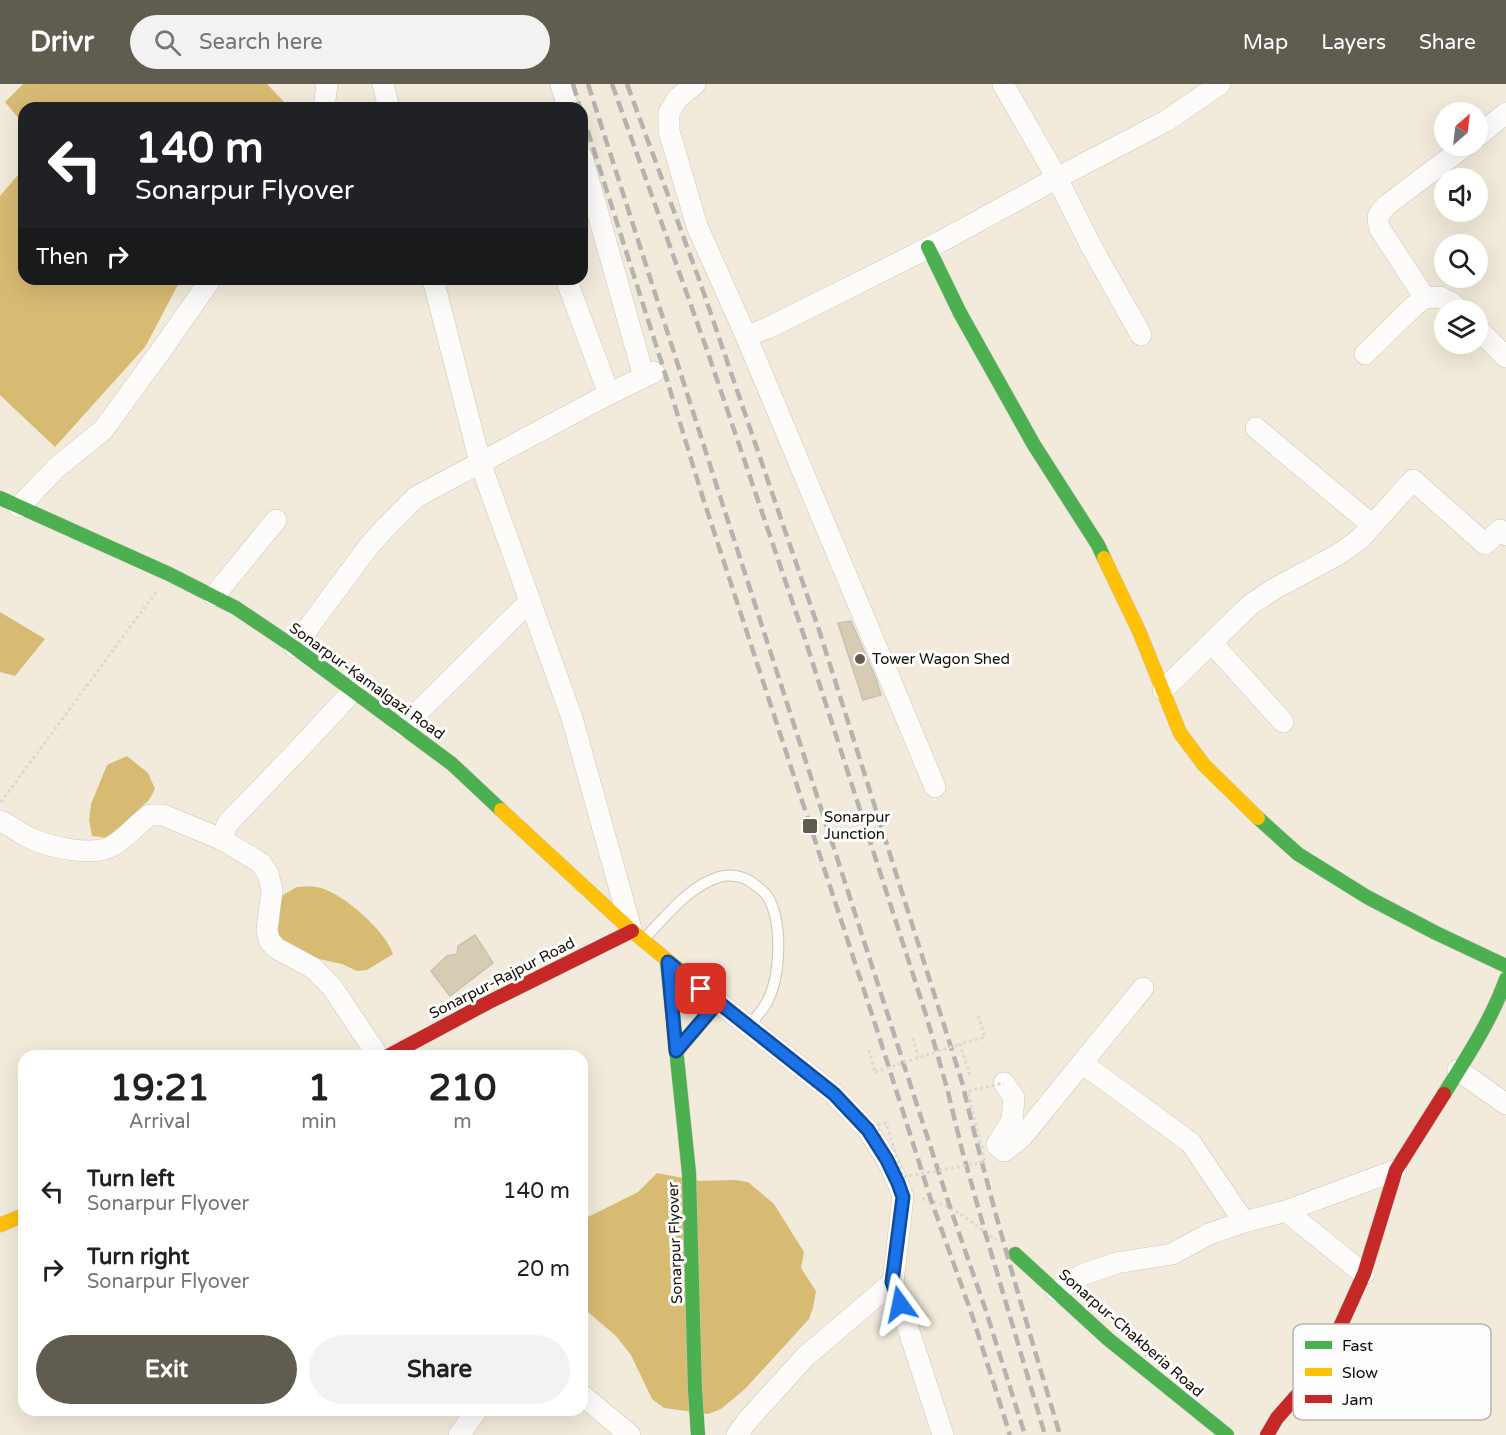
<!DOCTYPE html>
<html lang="en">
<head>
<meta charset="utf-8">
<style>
	:root { --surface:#fff; --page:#f2f2f2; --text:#202124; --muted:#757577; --accent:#615c50 }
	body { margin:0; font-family:"Varela Round",sans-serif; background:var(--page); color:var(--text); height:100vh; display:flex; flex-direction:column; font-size:22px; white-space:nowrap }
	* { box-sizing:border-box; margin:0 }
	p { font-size:20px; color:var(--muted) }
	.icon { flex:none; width:33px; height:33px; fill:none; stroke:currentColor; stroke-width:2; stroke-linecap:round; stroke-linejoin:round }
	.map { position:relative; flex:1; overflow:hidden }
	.drawer { position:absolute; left:18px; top:966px; width:570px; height:366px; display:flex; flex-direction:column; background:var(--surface); border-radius:18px; box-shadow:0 6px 24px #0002 }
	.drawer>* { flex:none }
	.top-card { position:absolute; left:18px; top:18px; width:570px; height:183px; border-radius:18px; box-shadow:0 6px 24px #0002; background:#202124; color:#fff; overflow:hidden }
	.needle { width:39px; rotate:28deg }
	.buttons { position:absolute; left:1434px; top:18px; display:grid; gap:12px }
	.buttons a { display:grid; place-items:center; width:54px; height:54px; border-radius:50%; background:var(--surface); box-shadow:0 6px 24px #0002; font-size:30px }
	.pin { position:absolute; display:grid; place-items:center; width:51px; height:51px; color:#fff; margin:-26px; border-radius:12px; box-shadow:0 3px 9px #0006 }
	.me { position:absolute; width:66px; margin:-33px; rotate:348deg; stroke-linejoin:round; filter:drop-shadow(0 0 4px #0008) }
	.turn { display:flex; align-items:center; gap:21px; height:126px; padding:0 18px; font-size:27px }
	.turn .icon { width:78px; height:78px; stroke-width:2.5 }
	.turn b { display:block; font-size:42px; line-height:51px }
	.then { display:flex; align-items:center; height:57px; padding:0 18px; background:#0003; gap:12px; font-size:22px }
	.eta { display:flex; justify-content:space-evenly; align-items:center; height:102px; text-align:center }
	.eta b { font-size:36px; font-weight:700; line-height:42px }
	.primary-button { display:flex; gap:12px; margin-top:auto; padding:12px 18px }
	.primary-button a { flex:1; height:69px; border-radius:36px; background:var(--accent); color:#fff; font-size:24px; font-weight:700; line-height:69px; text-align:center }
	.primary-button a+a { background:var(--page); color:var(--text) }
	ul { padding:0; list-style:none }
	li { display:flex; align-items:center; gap:18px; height:78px; padding:0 18px }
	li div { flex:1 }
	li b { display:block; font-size:22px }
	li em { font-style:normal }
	header { display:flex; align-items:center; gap:36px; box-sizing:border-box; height:84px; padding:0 30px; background:var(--accent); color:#fff }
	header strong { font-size:28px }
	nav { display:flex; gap:33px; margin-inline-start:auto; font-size:21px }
	.search { width:420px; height:54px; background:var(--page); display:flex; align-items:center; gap:15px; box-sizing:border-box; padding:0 21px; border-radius:33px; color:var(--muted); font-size:22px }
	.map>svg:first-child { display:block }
	.water { fill:#d8bb73 }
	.building { fill:#d6ccb3; stroke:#c7c1b4; stroke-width:1.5 }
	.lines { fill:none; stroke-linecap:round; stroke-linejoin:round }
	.lane-casing { stroke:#ccc6ba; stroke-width:12 }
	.street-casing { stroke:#ccc6ba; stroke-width:22 }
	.fast-casing { stroke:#ccc6ba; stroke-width:15 }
	.slow-casing { stroke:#ccc6ba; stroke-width:15 }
	.jam-casing { stroke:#ccc6ba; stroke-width:15 }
	.path { stroke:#dcd9d4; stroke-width:3; stroke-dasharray:3 3; stroke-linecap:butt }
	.lane { stroke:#fdfcfa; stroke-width:10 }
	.street { stroke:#fdfcfa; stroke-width:21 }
	.fast { stroke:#4caf50; stroke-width:14 }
	.slow { stroke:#ffc107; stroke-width:14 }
	.jam { stroke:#c62828; stroke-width:14 }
	.rail { stroke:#b5b3af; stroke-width:4.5; stroke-dasharray:12 6; stroke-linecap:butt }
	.path-bridge { stroke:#dcd9d4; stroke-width:3; stroke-dasharray:3 3; stroke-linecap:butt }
	.route-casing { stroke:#114b97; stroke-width:15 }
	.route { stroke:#1a73e8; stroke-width:10 }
	.poi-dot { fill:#615c50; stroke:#fdfdfd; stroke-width:2 }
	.labels { text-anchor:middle; stroke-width:6; stroke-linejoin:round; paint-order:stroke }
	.poi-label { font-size:15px; fill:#130f05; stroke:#fdfdfd; text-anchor:start }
	.street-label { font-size:15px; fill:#130f05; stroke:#fdfdfd }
	.key { fill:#fdfdfd; stroke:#b7b6b3; stroke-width:1.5 }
	.key-label { font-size:16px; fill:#130f05 }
</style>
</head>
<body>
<header>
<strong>Drivr</strong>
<div class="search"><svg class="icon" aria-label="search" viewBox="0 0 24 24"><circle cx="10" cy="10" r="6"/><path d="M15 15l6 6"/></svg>Search here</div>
<nav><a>Map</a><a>Layers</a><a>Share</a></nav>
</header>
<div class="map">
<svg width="1506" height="1351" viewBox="0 0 1506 1351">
	<rect width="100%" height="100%" fill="#f2ebdb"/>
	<g class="water">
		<path d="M 23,0 L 267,0 L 290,24 L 24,24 L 24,41 L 5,18 Z"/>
		<path d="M 24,84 L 24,195 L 181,195 L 145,263 L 55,363 L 0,311 L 0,112 Z"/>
		<path d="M 0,528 L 45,555 L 15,592 L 0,588 Z"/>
		<path d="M 127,672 L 148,689 L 155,705 L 149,716 L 108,754 L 92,752 L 89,736 L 91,720 L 107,681 Z"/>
		<path d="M 297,803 C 303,803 310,802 316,803 C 340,806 386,847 393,870 L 367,886 L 357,887 L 342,880 L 305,872 L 276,856 L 279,824 L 283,811 Z"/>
		<path d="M 657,1089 L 699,1097 L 735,1096 L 748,1098 L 774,1120 L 804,1168 L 801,1184 L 816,1207 L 813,1224 L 809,1235 L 745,1305 L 721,1325 L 708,1330 L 664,1324 L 652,1315 L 631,1271 L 616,1252 L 582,1223 L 582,1136 L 638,1108 Z"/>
	</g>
	<g class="building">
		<path d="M 851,537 L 876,595 L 881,611 L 863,616 L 838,539 Z"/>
		<path d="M 475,851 L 493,879 L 450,912 L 431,887 L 447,872 L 457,870 L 458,862 Z"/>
	</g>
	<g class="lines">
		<defs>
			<path id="lane" d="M 645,854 C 667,831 688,803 719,793 C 731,789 745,793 754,800 C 759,804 765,808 768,813 C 783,840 781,893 766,920 C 761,928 754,935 749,943"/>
			<g id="street">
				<path d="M 383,0 L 389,24"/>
				<path d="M 561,0 L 568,24"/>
				<path d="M 695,0 L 677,15 L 669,29 L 669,47 L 697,142 L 746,252 L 935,703"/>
				<path d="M 1003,0 L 1057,94 L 1091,162 L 1141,251"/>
				<path d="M 324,24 L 327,0"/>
				<path d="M 1478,52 L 1506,29"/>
				<path d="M 582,73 L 644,293"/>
				<path d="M 433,195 L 480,378 L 572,634 L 631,845"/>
				<path d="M 566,195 L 609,310"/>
				<path d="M 1425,214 L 1380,145 C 1376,132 1378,130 1387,121 L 1465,62"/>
				<path d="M 1478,245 L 1506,273"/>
				<path d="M 746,252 L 768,244 L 940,158 L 1057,94 L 1166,37 L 1220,0"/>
				<path d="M 1365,270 L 1414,222 L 1425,214 L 1440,213 L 1452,219 L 1459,226"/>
				<path d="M 1256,344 L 1372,441"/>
				<path d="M 19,423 L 56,384 L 103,346 L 160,268 L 211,195"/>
				<path d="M 214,512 L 276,436"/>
				<path d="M 1212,559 L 1283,638"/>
				<path d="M 294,563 L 369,462 L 384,445 L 416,413 L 609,310 L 654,288"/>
				<path d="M 1163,606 L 1250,521 L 1274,505 L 1339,470 L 1360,455 L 1413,396 L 1485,460 L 1500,446 L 1506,451"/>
				<path d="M 403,643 L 530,517"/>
				<path d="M 0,737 C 10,741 18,748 28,753 C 48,763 94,774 114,761 C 127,753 137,740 150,731 L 163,731 L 221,755 L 261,779 L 268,790 L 272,806 L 267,846 L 269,856 L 276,864 L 313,884 L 332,903 L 378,972"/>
				<path d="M 221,755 L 228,739 L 301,663 L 353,607"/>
				<path d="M 718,918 L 834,1010 L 868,1046 L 887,1076 L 898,1099 L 903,1113 L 893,1198 L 943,1351"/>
				<path d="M 1082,979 L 1191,1059 L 1244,1138"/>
				<path d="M 1458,986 L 1506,1020"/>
				<path d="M 1004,999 L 1014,1014 L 1012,1036 L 997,1061 L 1004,1067 L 1022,1053 L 1143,904"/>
				<path d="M 1286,1127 L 1364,1190"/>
				<path d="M 1056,1207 L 1082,1191 L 1116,1179 L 1172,1170 L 1209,1150 L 1244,1138 L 1286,1127 L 1396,1086"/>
				<path d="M 582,1311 L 630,1351"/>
				<path d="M 459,1351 L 477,1326"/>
				<path d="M 737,1351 L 747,1337 L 805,1273 L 893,1198"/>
			</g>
			<g id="fast">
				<path d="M 928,163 L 960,229 L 1034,361 L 1098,461 L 1104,474"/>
				<path d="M 0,414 L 169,490 L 236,524 L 294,563 L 452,680 L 501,726"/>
				<path d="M 1258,734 L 1298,770 L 1367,813 L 1436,849 L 1506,882"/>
				<path d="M 667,878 L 689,1089 L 695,1306 L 698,1351"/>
				<path d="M 1444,1010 C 1467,973 1491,937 1506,895"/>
				<path d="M 1015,1170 L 1108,1255 L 1227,1351"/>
			</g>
			<g id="slow">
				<path d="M 1104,474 L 1139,547 L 1180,649 L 1204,681 L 1258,734"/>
				<path d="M 501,726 L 632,847 L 718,918 L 677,967"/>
				<path d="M 0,1141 L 24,1131"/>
			</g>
			<g id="jam">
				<path d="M 388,972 L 489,918 L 632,847"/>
				<path d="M 1267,1351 L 1277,1334 L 1322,1283 L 1364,1190 L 1396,1086 L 1444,1010"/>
			</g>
		</defs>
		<use href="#lane" class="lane-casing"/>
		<use href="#street" class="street-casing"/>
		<use href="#fast" class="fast-casing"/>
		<use href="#slow" class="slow-casing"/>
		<use href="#jam" class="jam-casing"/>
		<g class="path">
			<path d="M 1,718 L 156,508"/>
			<path d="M 913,954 L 918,973"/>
			<path d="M 869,966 L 875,988"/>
			<path d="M 970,991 L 960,960 L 985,953 L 978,931"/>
			<path d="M 922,1115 C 952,1119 973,1140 996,1156"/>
		</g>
		<use href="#lane" class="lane"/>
		<use href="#street" class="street"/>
		<use href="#fast" class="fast"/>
		<use href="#slow" class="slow"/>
		<use href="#jam" class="jam"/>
		<g class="rail">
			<path d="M 573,0 L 580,24"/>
			<path d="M 588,0 L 718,406 L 950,1123 L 986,1227 L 1025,1351"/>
			<path d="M 612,0 L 708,269 L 804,552 L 926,931 L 947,1004 L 962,1066 L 985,1148 L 1045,1351"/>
			<path d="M 627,0 L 700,198 L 819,546 L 962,998 C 990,1117 1025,1234 1060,1351"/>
			<path d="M 582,29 L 663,283 L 702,411 L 877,946 L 931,1116 L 972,1231 L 1010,1351"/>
		</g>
		<g class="path-bridge">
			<path d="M 875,988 L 960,960"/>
			<path d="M 889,1082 L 878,1041 L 886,1039 L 903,1093 L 985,1078 L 968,1007 L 1004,999"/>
		</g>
	</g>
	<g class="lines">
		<defs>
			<path id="route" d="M 701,905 L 668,878 L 676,967 L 718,918 L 834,1010 L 868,1046 L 887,1076 L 898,1099 L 903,1113 L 892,1198 L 900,1220"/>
		</defs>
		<use href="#route" class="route-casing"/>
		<use href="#route" class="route"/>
	</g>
	<g class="poi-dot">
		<circle cx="860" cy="575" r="6"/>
		<rect x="802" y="734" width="16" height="16" rx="3"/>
	</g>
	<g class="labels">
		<g class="poi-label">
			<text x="872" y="580">Tower Wagon Shed</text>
			<text x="824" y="738">Sonarpur<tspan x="824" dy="17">Junction</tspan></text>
		</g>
		<g class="street-label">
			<text transform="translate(367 597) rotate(36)" y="5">Sonarpur-Kamalgazi Road</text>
			<text transform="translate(502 894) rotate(-27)" y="5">Sonarpur-Rajpur Road</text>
			<text transform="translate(675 1159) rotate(-92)" y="5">Sonarpur Flyover</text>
			<text transform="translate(1131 1249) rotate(41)" y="5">Sonarpur-Chakberia Road</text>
		</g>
	</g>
	<rect x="1293" y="1240" width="198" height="96" rx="9" class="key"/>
	<rect x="1305" y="1257" width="27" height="8" fill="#4caf50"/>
	<rect x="1305" y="1284" width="27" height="8" fill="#ffc107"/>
	<rect x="1305" y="1311" width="27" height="8" fill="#c62828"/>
	<g class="key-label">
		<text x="1342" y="1267">Fast</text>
		<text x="1342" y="1294">Slow</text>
		<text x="1342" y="1321">Jam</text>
	</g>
</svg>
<div class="buttons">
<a><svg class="needle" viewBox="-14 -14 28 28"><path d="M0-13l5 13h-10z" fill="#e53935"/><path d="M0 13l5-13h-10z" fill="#757577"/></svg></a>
<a><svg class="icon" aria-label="sound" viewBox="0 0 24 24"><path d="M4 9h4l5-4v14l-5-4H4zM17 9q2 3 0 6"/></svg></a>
<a><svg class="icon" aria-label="search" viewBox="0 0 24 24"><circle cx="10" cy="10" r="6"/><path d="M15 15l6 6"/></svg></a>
<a><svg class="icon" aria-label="layers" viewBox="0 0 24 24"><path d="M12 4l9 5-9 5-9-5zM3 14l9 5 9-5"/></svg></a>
</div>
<div class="pin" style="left:701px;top:905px;background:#d93025"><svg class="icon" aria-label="arrive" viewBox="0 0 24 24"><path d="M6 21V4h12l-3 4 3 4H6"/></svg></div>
<svg class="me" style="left:900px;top:1220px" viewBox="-20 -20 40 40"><path d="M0-17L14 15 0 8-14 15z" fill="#1a73e8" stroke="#fff" stroke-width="4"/></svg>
<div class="top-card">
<div class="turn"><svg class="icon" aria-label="left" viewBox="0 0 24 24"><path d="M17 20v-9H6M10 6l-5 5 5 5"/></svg><div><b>140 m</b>Sonarpur Flyover</div></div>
<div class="then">Then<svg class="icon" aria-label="right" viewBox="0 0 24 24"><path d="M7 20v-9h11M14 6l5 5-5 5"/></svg></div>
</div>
<section class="drawer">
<div class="eta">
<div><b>19:21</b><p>Arrival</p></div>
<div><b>1</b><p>min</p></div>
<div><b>210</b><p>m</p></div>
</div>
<ul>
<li><svg class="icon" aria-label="left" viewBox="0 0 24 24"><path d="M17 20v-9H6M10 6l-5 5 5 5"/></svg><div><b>Turn left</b><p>Sonarpur Flyover</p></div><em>140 m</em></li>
<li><svg class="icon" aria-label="right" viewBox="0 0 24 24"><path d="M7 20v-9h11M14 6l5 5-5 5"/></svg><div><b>Turn right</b><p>Sonarpur Flyover</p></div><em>20 m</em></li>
</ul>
<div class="primary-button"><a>Exit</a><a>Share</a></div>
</section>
</div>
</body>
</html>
